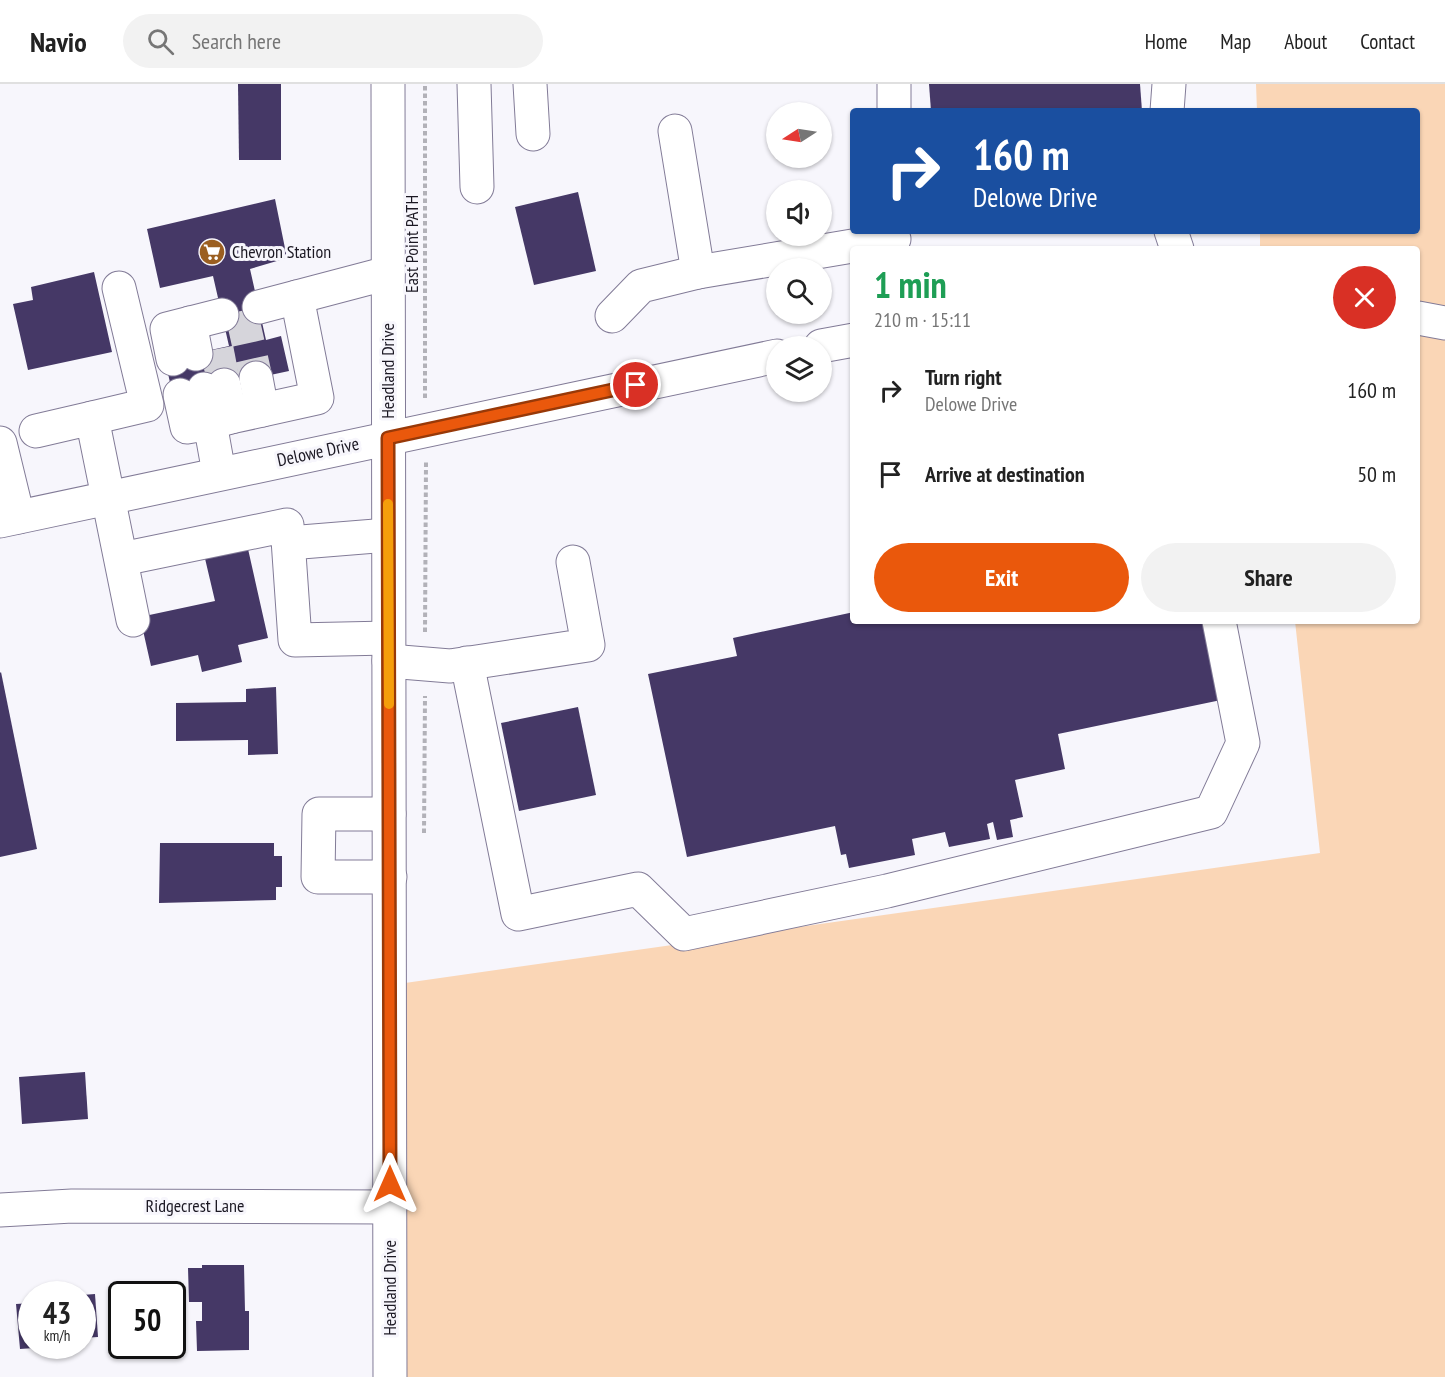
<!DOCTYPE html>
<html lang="en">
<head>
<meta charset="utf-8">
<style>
	:root { --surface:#fff; --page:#f2f2f2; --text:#222; --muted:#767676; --line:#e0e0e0; --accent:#ea580c }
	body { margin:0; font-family:"PT Sans Narrow",sans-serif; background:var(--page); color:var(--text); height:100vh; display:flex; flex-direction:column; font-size:22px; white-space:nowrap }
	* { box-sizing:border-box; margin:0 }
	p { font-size:20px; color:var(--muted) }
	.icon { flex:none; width:33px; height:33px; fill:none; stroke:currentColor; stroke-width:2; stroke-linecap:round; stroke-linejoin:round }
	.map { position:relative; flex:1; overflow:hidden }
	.side { position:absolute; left:850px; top:162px; width:570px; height:378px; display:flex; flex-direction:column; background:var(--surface); border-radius:6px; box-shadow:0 2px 4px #0004 }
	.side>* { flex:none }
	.guide { position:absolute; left:850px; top:24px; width:570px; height:126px; border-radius:6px; box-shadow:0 2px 4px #0004; background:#1a4fa0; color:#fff; overflow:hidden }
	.needle { width:39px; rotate:258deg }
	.fabs { position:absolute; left:766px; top:18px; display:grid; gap:12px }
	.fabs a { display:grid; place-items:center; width:66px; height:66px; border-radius:50%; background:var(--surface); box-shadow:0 2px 4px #0004; font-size:30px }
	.speed { position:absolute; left:18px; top:1197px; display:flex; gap:12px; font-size:30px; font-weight:700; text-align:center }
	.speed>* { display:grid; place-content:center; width:78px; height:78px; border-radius:50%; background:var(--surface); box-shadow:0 2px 4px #0004; line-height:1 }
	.speed small { font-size:15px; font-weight:400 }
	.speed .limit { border:3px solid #111; border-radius:9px; background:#fff; color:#111 }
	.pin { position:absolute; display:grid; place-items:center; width:51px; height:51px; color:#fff; margin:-26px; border:3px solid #fff; border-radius:50%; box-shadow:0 2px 6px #0007 }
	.me { position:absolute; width:66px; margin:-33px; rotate:0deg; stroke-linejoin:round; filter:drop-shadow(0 0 4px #0008) }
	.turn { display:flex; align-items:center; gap:21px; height:126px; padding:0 24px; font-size:27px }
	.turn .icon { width:78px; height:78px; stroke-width:2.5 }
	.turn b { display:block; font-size:42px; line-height:51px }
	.round { display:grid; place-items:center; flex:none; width:63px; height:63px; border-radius:32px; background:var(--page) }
	.overview { display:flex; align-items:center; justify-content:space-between; height:102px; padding:0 24px }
	h1 { font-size:36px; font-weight:800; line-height:45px; color:#1e9e55 }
	.button { display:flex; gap:12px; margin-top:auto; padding:12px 24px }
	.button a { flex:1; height:69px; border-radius:36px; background:var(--accent); color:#fff; font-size:24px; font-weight:800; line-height:69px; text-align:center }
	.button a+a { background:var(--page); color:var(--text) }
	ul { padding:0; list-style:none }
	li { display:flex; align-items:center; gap:18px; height:84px; padding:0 24px }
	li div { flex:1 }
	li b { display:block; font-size:22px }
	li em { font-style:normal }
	header { display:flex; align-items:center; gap:36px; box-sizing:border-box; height:84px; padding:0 30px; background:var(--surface); border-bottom:2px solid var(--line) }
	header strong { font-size:28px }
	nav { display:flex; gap:33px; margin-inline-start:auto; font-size:21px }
	.search { width:420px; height:54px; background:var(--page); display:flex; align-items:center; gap:15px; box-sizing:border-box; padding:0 21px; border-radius:33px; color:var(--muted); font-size:22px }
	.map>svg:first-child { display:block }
	.green { fill:#fad6b6 }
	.building { fill:#453866 }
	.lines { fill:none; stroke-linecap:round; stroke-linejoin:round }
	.minor-tunnel { stroke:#d6d5db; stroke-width:33; stroke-dasharray:33 16; stroke-linecap:butt }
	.minor-casing { stroke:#827b97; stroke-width:35 }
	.major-casing { stroke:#827b97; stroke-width:35 }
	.path { stroke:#b2b1b8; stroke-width:4; stroke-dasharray:4.5 3; stroke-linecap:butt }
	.minor { stroke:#fff; stroke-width:33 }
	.major { stroke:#fff; stroke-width:33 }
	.route-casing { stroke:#983908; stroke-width:15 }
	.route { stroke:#ea580c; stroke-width:10 }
	.slow { stroke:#f59e0b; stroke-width:10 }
	.labels { text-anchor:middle; stroke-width:6; stroke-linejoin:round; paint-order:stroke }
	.street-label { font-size:18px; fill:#1b1823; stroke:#f7f6fc }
	.poi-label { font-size:18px; fill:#1b1823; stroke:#f7f6fc; text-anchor:start }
</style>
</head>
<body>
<header>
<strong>Navio</strong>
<div class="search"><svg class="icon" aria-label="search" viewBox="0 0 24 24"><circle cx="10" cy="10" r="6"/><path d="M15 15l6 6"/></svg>Search here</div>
<nav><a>Home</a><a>Map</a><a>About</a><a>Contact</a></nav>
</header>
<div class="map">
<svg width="1445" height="1293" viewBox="0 0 1445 1293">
	<rect width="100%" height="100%" fill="#f7f6fc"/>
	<path class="green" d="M 1256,0 L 1445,0 L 1445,1293 L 405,1293 L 405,899 L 1320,769 L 1295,537 L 1418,537 L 1418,165 L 1260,165 L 1260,147 L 1418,147 L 1418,27 L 1257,27 Z"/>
	<g class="building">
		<path d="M 238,0 L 281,0 L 281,76 L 239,76 Z"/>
		<path d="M 929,0 L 1140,0 L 1142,27 L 931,27 Z"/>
		<path d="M 578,108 L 596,187 L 534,201 L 515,123 Z"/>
		<path d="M 275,115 L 287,174 L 250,185 L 266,256 L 281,252 L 289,287 L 173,312 L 165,276 L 229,262 L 213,192 L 160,204 L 147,145 Z"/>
		<path d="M 94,188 L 112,268 L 28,286 L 13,220 L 33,216 L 31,203 Z"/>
		<path d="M 246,456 L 268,554 L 238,561 L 242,578 L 202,588 L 198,571 L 151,582 L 140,533 L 215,517 L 203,466 Z"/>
		<path d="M 854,528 L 854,537 L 1204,537 L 1221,616 L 1058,650 L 1065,685 L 1015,696 L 1023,733 L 1010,736 L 1013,753 L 997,756 L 993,738 L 987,740 L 990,755 L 949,763 L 945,748 L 912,755 L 915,771 L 849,784 L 846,770 L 841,771 L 835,742 L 687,773 L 648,590 L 737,572 L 733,554 Z"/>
		<path d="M 1,588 L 37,765 L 0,773 L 0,589 Z"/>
		<path d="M 276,603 L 278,670 L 248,671 L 248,656 L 176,657 L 176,619 L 246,618 L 246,605 Z"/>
		<path d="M 578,623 L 596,711 L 519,727 L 501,639 Z"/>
		<path d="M 160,759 L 274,759 L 274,772 L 282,772 L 282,803 L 276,803 L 276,816 L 159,819 Z"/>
		<path d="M 85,988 L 88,1035 L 22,1040 L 19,993 Z"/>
		<path d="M 202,1181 L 244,1181 L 245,1227 L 249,1227 L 249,1266 L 197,1267 L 196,1237 L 202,1237 L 202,1218 L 189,1218 L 188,1184 L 202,1184 Z"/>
		<path d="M 95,1210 L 98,1253 L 82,1254 L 82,1211 Z"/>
		<path d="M 32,1219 L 32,1262 L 48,1262 L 48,1263 L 20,1265 L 16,1220 Z"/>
	</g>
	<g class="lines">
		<g class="minor-tunnel">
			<path d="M 241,227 L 256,294"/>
			<path d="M 217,265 L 224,301"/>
		</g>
		<defs>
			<g id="minor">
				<path d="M 474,0 L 477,103"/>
				<path d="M 530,0 L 533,50"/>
				<path d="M 894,0 L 894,27"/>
				<path d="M 1167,27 L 1169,0"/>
				<path d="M 675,47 L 698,188"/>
				<path d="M 1171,147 L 1177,165"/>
				<path d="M 259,223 L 388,189"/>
				<path d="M 612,232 L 641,202 L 698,188 L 894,155"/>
				<path d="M 1418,234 L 1445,239"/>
				<path d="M 190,239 L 196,270"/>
				<path d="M 821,262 L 854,256"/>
				<path d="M 173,275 L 167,245 L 222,231"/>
				<path d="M 256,294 L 262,326"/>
				<path d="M 204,305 L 210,339 L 231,333 L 224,301"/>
				<path d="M 180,311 L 187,343 L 210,339 L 219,389"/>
				<path d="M 231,333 L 317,314 L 297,213"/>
				<path d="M 92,334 L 147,321 L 119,204"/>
				<path d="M 36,347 L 92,334 L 133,536"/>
				<path d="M 0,359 L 18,433"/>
				<path d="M 0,437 L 777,272"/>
				<path d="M 289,459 L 388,451"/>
				<path d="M 122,475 L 287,441 L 295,556 L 388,554"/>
				<path d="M 389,577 L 450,582 L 588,561 L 573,478"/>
				<path d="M 467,579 L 518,830 L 638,805 L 684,850 L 887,807 L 1211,728 L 1243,659 L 1219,537"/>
				<path d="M 389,730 L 319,730 L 318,793 L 390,793"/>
				<path d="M 0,1126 L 72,1122 L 390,1123"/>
			</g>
			<path id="major" d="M 388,0 L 390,1293"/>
		</defs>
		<use href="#minor" class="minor-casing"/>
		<use href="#major" class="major-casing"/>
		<g class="path">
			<path d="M 425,314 L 425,0"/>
			<path d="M 425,548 L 426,378"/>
			<path d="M 424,749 L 425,612"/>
		</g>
		<use href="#minor" class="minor"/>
		<use href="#major" class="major"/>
	</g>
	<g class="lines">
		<defs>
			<path id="route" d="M 390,1100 L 388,354 L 636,301"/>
		</defs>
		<use href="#route" class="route-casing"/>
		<use href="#route" class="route"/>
		<path class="slow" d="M 388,420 L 389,620"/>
	</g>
	<defs>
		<symbol id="supermarket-disc" viewBox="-11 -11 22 22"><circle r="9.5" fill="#9b5f21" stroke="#f7f6fc"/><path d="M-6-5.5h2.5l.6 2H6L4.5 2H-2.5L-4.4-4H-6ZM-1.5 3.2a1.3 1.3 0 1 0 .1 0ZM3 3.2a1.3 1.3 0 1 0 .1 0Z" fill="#fff"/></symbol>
	</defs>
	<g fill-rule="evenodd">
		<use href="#supermarket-disc" x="197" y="153" width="30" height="30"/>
	</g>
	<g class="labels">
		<g class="street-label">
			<text transform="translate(412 160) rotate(-90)" y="6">East Point PATH</text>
			<text transform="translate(388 287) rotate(-90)" y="6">Headland Drive</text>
			<text transform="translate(318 368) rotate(-12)" y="6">Delowe Drive</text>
			<text x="195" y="1128">Ridgecrest Lane</text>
			<text transform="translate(390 1204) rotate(-90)" y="6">Headland Drive</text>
		</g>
		<g class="poi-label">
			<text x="232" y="174">Chevron Station</text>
		</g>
	</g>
</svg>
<div class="fabs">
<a><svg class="needle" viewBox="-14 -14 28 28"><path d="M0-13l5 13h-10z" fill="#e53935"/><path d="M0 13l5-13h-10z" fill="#767676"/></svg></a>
<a><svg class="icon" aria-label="sound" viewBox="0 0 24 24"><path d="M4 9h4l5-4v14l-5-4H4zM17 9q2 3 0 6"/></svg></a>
<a><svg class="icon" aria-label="search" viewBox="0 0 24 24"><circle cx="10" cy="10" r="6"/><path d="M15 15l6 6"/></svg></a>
<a><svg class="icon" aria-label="layers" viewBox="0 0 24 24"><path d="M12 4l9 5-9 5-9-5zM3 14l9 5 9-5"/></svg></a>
</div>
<div class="speed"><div>43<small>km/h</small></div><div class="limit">50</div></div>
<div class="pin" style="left:636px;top:301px;background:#d93025"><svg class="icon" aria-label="arrive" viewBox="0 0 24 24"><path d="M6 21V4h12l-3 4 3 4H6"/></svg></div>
<svg class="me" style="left:390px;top:1100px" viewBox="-20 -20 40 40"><path d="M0-17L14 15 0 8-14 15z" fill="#ea580c" stroke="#fff" stroke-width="4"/></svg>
<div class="guide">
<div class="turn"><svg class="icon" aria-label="right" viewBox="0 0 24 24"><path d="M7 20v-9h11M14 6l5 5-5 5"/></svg><div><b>160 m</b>Delowe Drive</div></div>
</div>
<section class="side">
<div class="overview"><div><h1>1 min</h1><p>210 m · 15:11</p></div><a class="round" style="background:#d93025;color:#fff"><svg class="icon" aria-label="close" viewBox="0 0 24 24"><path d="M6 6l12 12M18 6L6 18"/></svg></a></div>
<ul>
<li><svg class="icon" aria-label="right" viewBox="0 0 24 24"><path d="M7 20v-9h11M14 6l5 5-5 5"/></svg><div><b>Turn right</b><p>Delowe Drive</p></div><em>160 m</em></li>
<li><svg class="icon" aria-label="arrive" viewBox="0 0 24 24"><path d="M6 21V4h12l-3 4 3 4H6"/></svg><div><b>Arrive at destination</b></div><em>50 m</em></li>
</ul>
<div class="button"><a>Exit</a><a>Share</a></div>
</section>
</div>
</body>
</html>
